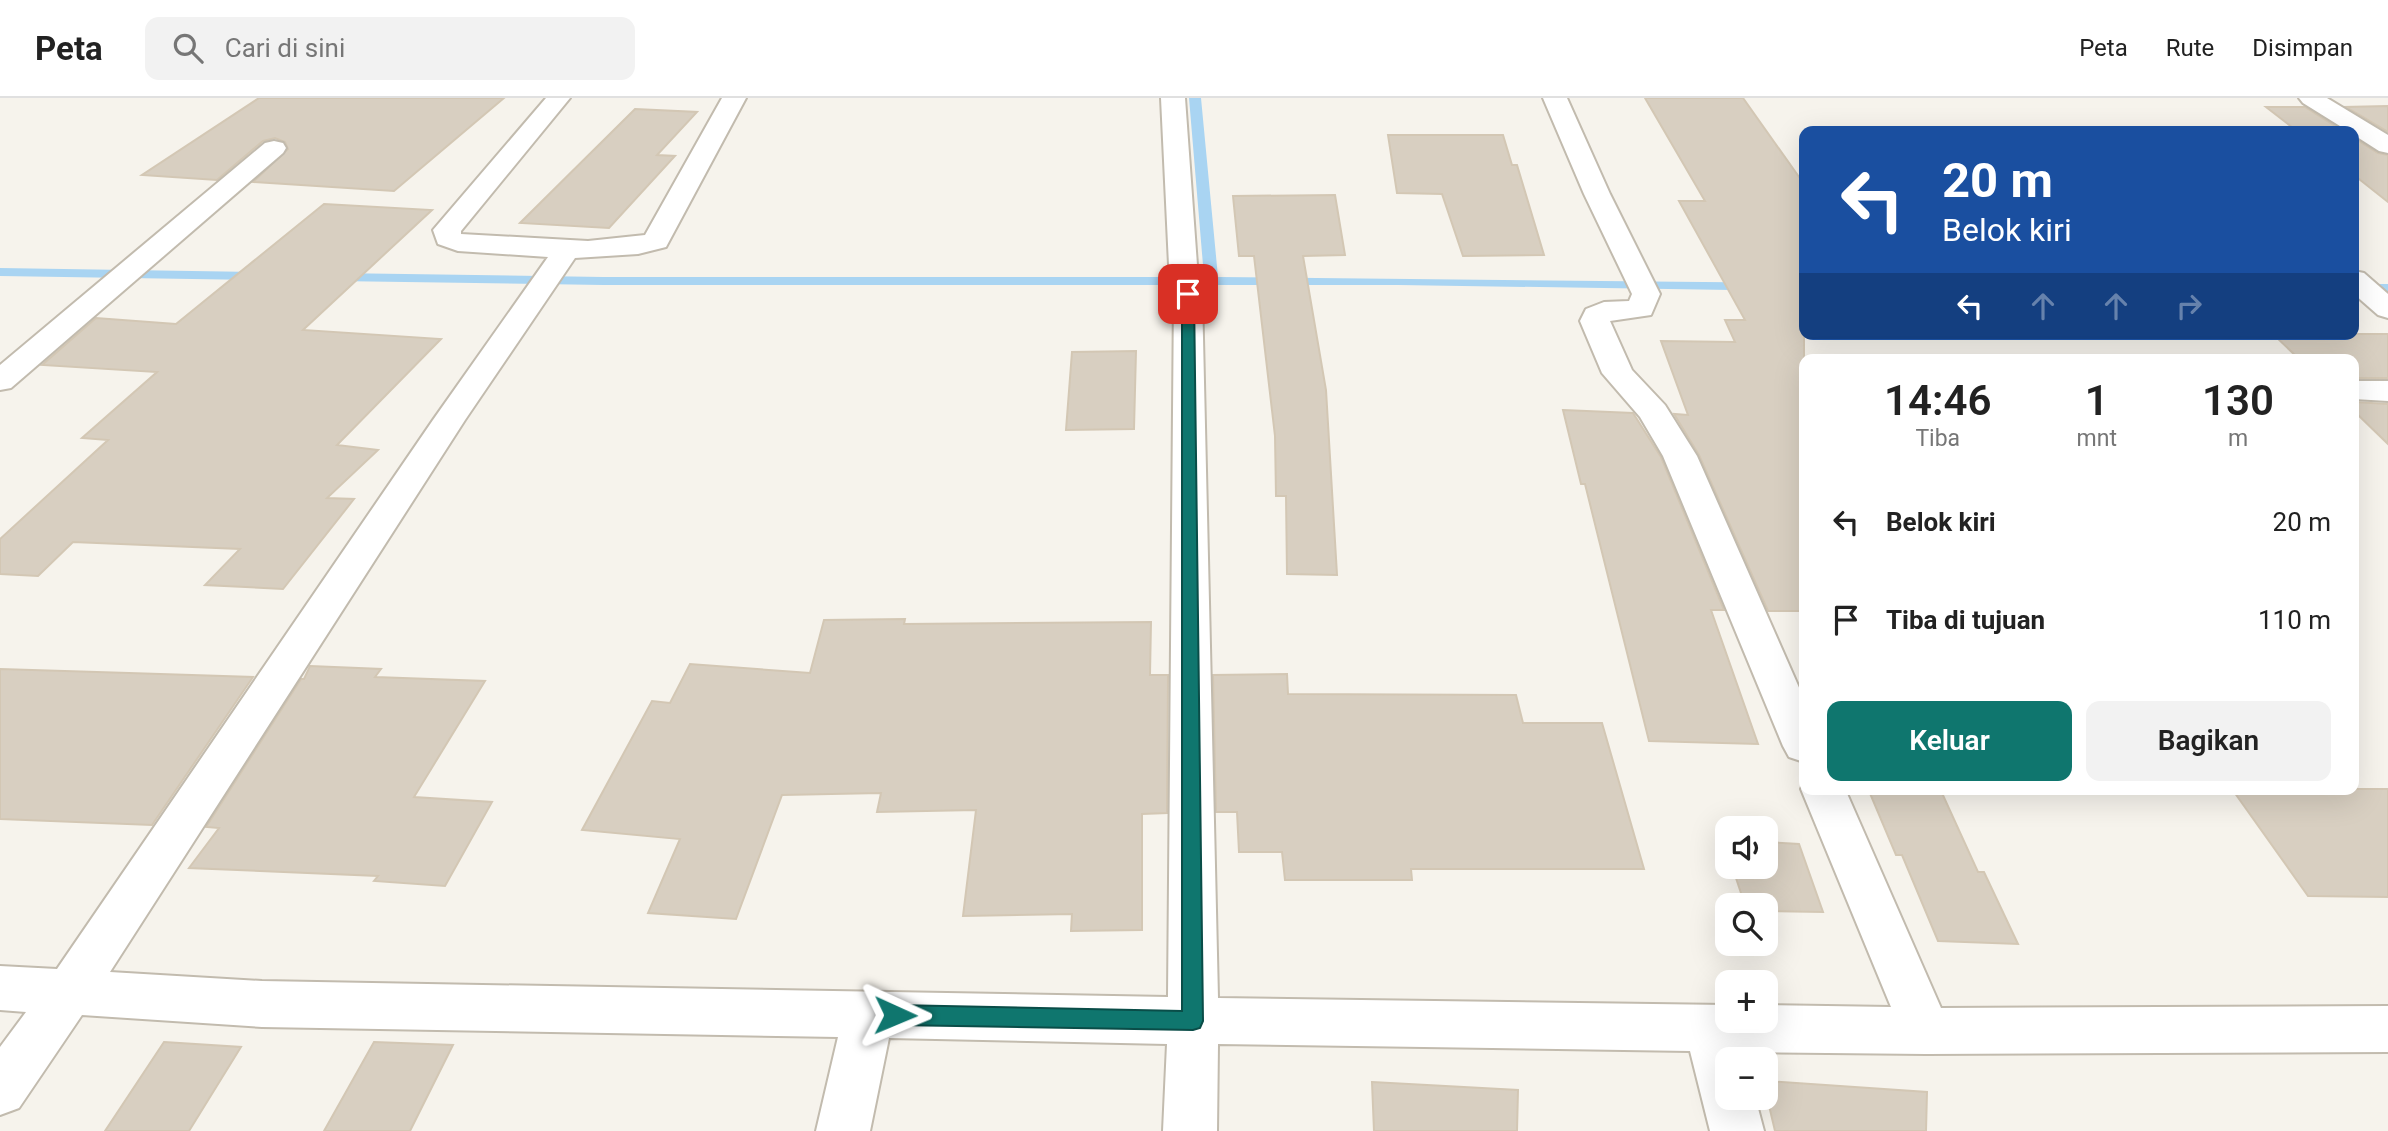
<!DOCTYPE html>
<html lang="id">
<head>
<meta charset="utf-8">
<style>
	:root { --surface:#fff; --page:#f2f2f2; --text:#222; --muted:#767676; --line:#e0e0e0; --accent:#0f766e }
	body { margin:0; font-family:Roboto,sans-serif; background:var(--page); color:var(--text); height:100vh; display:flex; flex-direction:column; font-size:26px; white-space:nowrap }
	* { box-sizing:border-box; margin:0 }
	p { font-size:23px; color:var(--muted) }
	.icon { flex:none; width:38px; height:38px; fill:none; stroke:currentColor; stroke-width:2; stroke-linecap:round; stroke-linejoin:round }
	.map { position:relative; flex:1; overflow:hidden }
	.drawer { position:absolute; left:1799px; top:256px; width:560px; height:441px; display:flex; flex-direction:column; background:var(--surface); border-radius:14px; box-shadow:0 7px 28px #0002 }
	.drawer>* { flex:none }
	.top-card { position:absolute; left:1799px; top:28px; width:560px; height:214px; border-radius:14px; box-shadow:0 7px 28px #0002; background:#1a4fa0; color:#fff; overflow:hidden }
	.buttons { position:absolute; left:1715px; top:718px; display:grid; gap:14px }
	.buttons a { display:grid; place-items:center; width:63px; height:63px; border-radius:14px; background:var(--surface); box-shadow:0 7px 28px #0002; font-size:35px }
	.pin { position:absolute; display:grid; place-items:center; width:60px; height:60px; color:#fff; margin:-30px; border-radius:14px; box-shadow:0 4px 10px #0006 }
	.me { position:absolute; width:77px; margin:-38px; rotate:91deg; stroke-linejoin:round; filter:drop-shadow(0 0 5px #0008) }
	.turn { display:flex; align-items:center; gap:24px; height:147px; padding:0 28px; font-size:32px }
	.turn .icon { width:91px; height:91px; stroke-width:2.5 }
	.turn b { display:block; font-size:49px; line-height:60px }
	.lanes { display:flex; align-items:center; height:66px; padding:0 28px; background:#0003; justify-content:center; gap:35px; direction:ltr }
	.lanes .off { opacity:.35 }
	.eta { display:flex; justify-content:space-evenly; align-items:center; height:119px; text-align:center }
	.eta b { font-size:42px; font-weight:600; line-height:49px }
	.button { display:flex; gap:14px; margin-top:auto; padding:14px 28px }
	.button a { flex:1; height:80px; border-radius:14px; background:var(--accent); color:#fff; font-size:28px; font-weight:600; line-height:80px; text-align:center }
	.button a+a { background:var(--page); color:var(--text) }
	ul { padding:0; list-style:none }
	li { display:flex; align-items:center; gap:21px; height:98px; padding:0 28px }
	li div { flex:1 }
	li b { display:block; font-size:26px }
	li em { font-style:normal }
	header { display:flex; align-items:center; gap:42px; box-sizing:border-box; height:98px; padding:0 35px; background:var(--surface); border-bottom:2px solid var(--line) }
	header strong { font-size:33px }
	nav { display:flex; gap:38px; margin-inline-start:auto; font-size:24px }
	.search { width:490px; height:63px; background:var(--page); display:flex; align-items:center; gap:18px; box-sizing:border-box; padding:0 24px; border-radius:14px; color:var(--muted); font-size:26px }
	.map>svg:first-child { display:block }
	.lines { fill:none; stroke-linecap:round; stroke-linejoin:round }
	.stream { fill:#a9d4f2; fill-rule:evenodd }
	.building { fill:#d8cfc1; stroke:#d3c7b4; stroke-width:2 }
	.minor-casing { stroke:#c2bbae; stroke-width:4 }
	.minor { fill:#fff; fill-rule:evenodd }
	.route { fill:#0f766e; stroke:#0a4d48; stroke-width:2 }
</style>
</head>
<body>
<header>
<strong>Peta</strong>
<div class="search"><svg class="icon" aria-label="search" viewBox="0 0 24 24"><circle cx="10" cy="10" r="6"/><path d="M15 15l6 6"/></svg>Cari di sini</div>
<nav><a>Peta</a><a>Rute</a><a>Disimpan</a></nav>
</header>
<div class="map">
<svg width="2388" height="1033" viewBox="0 0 2388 1033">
	<rect width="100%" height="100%" fill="#f6f3ec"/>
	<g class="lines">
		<g class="stream">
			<path d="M 1189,0 L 1201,0 L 1218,179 L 1804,185 L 1804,193 L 1398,187 L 603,187 L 335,183 L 328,179 L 335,175 L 603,179 L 1204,179 Z"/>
			<path d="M 0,170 L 260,174 L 267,178 L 260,182 L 0,178 Z"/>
			<rect x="2354" y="186" width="34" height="8"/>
		</g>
	</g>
	<g class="building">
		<path d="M 259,0 L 504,0 L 394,93 L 253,84 L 288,51 L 285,44 L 275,40 L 263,43 L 217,82 L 142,77 Z"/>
		<path d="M 1645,0 L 1743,0 L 1804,86 L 1804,513 L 1768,513 L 1699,357 L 1674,316 L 1688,317 L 1661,243 L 1735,244 L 1725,222 L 1745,222 L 1679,103 L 1705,103 Z"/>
		<path d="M 2388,8 L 2388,34 L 2346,9 Z"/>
		<path d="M 2266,9 L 2305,9 L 2343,33 L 2297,33 Z"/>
		<path d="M 635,11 L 697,14 L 657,57 L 675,58 L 609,130 L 520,125 Z"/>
		<path d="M 1388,37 L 1503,37 L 1512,67 L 1517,67 L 1544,157 L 1463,158 L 1442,96 L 1397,95 Z"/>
		<path d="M 2354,40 L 2378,55 L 2388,57 L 2388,104 L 2354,77 Z"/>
		<path d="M 1335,97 L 1345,157 L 1303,158 L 1326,292 L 1337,477 L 1287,476 L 1286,398 L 1276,398 L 1275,338 L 1254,158 L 1239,158 L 1233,98 Z"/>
		<path d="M 324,106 L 432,112 L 303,232 L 441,241 L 337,347 L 378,352 L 327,400 L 354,401 L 283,491 L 205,487 L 240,451 L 73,444 L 38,478 L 0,476 L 0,441 L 108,342 L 82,340 L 157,274 L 42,267 L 96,220 L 176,226 Z"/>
		<path d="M 2273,236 L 2388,236 L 2388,280 L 2354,280 L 2354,261 L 2299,261 Z"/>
		<path d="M 1136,253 L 1134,331 L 1066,332 L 1072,254 Z"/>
		<path d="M 2354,304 L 2388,306 L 2388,346 L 2354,313 Z"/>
		<path d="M 1563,312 L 1633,315 L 1661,359 L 1724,512 L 1711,512 L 1758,646 L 1649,643 L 1585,386 L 1581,386 Z"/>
		<path d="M 905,521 L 904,526 L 1151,524 L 1150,577 L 1168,577 L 1167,715 L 1142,716 L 1142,832 L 1071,833 L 1072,816 L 963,818 L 976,712 L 877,714 L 881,695 L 782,697 L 736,821 L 648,815 L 680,741 L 582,732 L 652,603 L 670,605 L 690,566 L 810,575 L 824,522 Z"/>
		<path d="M 310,568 L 381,571 L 375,579 L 485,583 L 414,699 L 492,704 L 445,788 L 374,783 L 378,778 L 189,770 L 219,730 L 206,729 L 301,581 L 304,581 Z"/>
		<path d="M 0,571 L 129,575 L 253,579 L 152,727 L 0,721 Z"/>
		<path d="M 1287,576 L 1288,596 L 1516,597 L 1523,625 L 1602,625 L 1644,771 L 1411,771 L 1412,782 L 1285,782 L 1282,754 L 1239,754 L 1237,714 L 1216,714 L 1213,577 Z"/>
		<path d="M 2232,691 L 2388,691 L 2388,799 L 2308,798 Z"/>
		<path d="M 1869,693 L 1942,695 L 1978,774 L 1984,774 L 2018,846 L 1938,843 L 1902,757 L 1896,757 Z"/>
		<path d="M 1766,744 L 1799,746 L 1823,814 L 1766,813 L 1766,807 L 1745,807 L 1732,768 L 1766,768 Z"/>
		<path d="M 164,944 L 241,949 L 189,1033 L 105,1033 Z"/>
		<path d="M 374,944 L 453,947 L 410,1033 L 324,1033 Z"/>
		<path d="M 1766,983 L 1927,994 L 1926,1033 L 1775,1033 L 1766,995 Z"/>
		<path d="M 1372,984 L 1518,992 L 1517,1033 L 1374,1033 Z"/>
	</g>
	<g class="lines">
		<defs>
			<g id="minor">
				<path d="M 546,0 L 570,0 L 461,133 L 461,136 L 588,143 L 645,137 L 722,0 L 746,0 L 666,149 L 638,156 L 575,160 L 465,322 L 110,874 L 262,883 L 1168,899 L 1174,196 L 1169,167 L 1161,0 L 1185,0 L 1197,167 L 1202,196 L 1218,900 L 1727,907 L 1727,922 L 1766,922 L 1766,907 L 1891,909 L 1801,691 L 1804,685 L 1804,691 L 1845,691 L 1941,910 L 2388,908 L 2388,954 L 1926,956 L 1742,954 L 1744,961 L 1727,961 L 1727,999 L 1755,999 L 1764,1033 L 1710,1033 L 1690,953 L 1218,946 L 1217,1033 L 1163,1033 L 1167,946 L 889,940 L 870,1033 L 816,1033 L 838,939 L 262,929 L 82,917 L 19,1010 L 0,1017 L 0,949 L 26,914 L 0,912 L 0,868 L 57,871 L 433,322 L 548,159 L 458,153 L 438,146 L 433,132 Z"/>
				<path d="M 1543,0 L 1567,0 L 1610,96 L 1660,196 L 1651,217 L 1610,223 L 1632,272 L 1665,307 L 1697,358 L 1804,601 L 1804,664 L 1789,659 L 1783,648 L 1663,358 L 1640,319 L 1602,275 L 1580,223 L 1586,211 L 1604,204 L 1629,203 L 1632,196 L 1584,96 Z"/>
				<path d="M 2299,0 L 2327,0 L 2388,37 L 2388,55 L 2379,53 L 2354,37 L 2354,33 L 2348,33 L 2303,5 Z"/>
				<path d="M 274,43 L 283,45 L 286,50 L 283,55 L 11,290 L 0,292 L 0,267 L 265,45 Z"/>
				<path d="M 2354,173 L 2364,175 L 2388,196 L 2388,220 L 2378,217 L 2354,196 Z"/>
				<path d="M 2354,283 L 2388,283 L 2388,303 L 2354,301 Z"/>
			</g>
		</defs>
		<use href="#minor" class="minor-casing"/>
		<use href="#minor" class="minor"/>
	</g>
	<path class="route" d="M 1188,192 L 1194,196 L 1203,923 L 1200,930 L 1193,932 L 895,927 L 887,924 L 884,917 L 887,910 L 895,907 L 1182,913 L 1182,196 Z"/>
</svg>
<div class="buttons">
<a><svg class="icon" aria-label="sound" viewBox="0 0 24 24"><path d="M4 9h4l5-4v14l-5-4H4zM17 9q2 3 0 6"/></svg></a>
<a><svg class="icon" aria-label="search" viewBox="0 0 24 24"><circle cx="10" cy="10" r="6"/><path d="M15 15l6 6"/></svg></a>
<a>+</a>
<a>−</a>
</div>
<div class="pin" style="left:1188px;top:196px;background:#d93025"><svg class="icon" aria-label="arrive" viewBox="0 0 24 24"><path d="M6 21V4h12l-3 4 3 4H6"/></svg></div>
<svg class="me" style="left:895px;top:917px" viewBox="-20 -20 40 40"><path d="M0-17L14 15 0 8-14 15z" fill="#0f766e" stroke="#fff" stroke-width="4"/></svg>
<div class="top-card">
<div class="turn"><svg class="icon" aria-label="left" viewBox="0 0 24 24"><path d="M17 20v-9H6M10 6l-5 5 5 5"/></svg><div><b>20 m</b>Belok kiri</div></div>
<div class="lanes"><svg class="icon" aria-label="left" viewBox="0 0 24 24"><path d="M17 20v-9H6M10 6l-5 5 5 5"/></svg><svg class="icon off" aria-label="ahead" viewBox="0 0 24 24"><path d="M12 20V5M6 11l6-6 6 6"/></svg><svg class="icon off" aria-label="ahead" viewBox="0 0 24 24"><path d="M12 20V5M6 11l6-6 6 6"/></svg><svg class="icon off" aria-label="right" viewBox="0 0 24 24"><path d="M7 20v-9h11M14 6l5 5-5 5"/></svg></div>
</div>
<section class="drawer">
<div class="eta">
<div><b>14:46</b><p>Tiba</p></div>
<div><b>1</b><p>mnt</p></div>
<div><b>130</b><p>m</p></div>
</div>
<ul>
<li><svg class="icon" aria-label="left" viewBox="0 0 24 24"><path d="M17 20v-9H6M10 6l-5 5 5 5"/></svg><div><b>Belok kiri</b></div><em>20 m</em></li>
<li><svg class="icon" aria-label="arrive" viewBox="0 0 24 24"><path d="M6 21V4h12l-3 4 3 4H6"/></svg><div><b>Tiba di tujuan</b></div><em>110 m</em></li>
</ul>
<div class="button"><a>Keluar</a><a>Bagikan</a></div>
</section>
</div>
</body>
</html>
